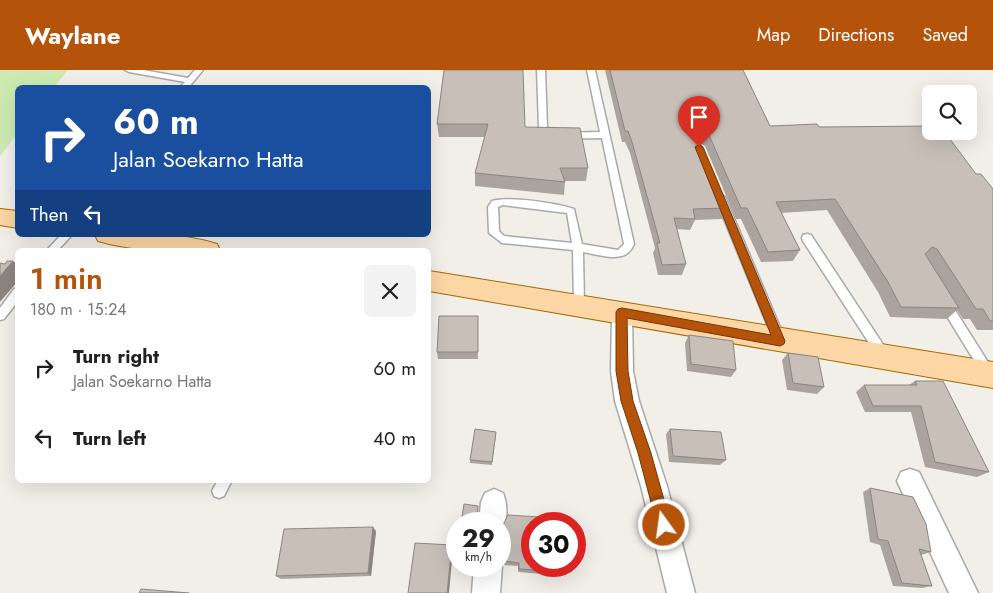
<!DOCTYPE html>
<html lang="en">
<head>
<meta charset="utf-8">
<style>
	:root { --surface:#fff; --page:#f2f2f2; --text:#202124; --muted:#757577; --accent:#b45309 }
	body { margin:0; font-family:Jost,sans-serif; background:var(--page); color:var(--text); height:100vh; display:flex; flex-direction:column; font-size:19px; white-space:nowrap }
	* { box-sizing:border-box; margin:0 }
	p { font-size:16px; color:var(--muted) }
	.icon { flex:none; width:28px; height:28px; fill:none; stroke:currentColor; stroke-width:2; stroke-linecap:round; stroke-linejoin:round }
	.map { position:relative; flex:1; overflow:hidden }
	.side { position:absolute; left:15px; top:178px; width:416px; height:235px; display:flex; flex-direction:column; background:var(--surface); border-radius:8px; box-shadow:0 5px 20px #0002 }
	.side>* { flex:none }
	.hud { position:absolute; left:15px; top:15px; width:416px; height:152px; border-radius:8px; box-shadow:0 5px 20px #0002; background:#1a4fa0; color:#fff; overflow:hidden }
	.buttons { position:absolute; left:922px; top:15px; display:grid; gap:10px }
	.buttons a { display:grid; place-items:center; width:55px; height:55px; border-radius:8px; background:var(--surface); box-shadow:0 5px 20px #0002; font-size:25px }
	.speed { position:absolute; left:446px; top:442px; display:flex; gap:10px; font-size:25px; font-weight:700; text-align:center }
	.speed>* { display:grid; place-content:center; width:65px; height:65px; border-radius:50%; background:var(--surface); box-shadow:0 5px 20px #0002; line-height:1 }
	.speed small { font-size:12px; font-weight:400 }
	.speed .limit { border:8px solid #d22; background:#fff; color:#111 }
	.pin { position:absolute; display:grid; place-items:center; width:42px; height:42px; color:#fff; margin:-51px -21px; border-radius:50% 50% 50% 0; rotate:-45deg; box-shadow:0 0 5px #0007 }
	.pin .icon { rotate:45deg }
	.me { position:absolute; width:55px; margin:-28px; rotate:346deg; stroke-linejoin:round; filter:drop-shadow(0 0 4px #0008) }
	.turn { display:flex; align-items:center; gap:18px; height:105px; padding:0 15px; font-size:22px }
	.turn .icon { width:65px; height:65px; stroke-width:2.5 }
	.turn b { display:block; font-size:35px; line-height:42px }
	.then { display:flex; align-items:center; height:48px; padding:0 15px; background:#0003; gap:10px; font-size:19px }
	.round { display:grid; place-items:center; flex:none; width:52px; height:52px; border-radius:8px; background:var(--page) }
	.summary { display:flex; align-items:center; justify-content:space-between; height:85px; padding:0 15px }
	h1 { font-size:30px; font-weight:600; line-height:38px; color:var(--accent) }
	ul { padding:0; list-style:none }
	li { display:flex; align-items:center; gap:15px; height:70px; padding:0 15px }
	li div { flex:1 }
	li b { display:block; font-size:19px }
	li em { font-style:normal }
	header { display:flex; align-items:center; gap:30px; box-sizing:border-box; height:70px; padding:0 25px; background:var(--accent); color:#fff }
	header strong { font-size:24px }
	nav { display:flex; gap:28px; margin-inline-start:auto; font-size:18px }
	.map>svg:first-child { display:block }
	.grass { fill:#cdebb0 }
	.lines { fill:none; stroke-linecap:round; stroke-linejoin:round }
	.lane-casing { stroke:#a9a9a9; stroke-width:3 }
	.street-casing { stroke:#a9a9a9; stroke-width:3 }
	.primary-casing { stroke:#a06b00; stroke-width:2 }
	.lane { fill:#fff; fill-rule:evenodd }
	.street { fill:#fff; fill-rule:evenodd }
	.primary { fill:#fcd6a4; fill-rule:evenodd }
	.wall { fill:#aba49e }
	.shaded-wall { fill:#8b8681 }
	.building { fill:#c7bfb8; stroke:#8b8681 }
	.route { fill:#b45309; stroke:#753606 }
</style>
</head>
<body>
<header>
<strong>Waylane</strong>
<nav><a>Map</a><a>Directions</a><a>Saved</a></nav>
</header>
<div class="map">
<svg width="993" height="523" viewBox="0 0 993 523">
	<rect width="100%" height="100%" fill="#f2efe9"/>
	<path class="grass" d="M 0,0 L 68,0 L 54,17 L 18,18 L 17,64 L 0,86 Z"/>
	<g class="lines">
		<defs>
			<g id="lane">
				<path d="M 125,0 L 143,0 L 188,8 L 195,0 L 203,0 L 188,18 L 179,18 L 185,12 L 129,2 Z"/>
				<path d="M 537,0 L 545,0 L 547,57 L 552,62 L 556,63 L 600,62 L 587,0 L 595,0 L 634,174 C 626,195 601,185 583,182 L 584,236 L 583,239 L 575,239 L 574,236 L 573,180 L 502,173 L 489,163 L 488,137 L 492,131 C 509,126 556,133 574,139 L 582,174 L 618,180 L 624,174 L 602,68 L 556,69 L 546,66 L 539,57 ZM 503,135 L 567,143 L 572,173 L 504,166 L 499,161 L 498,137 Z"/>
				<path d="M 720,124 L 725,127 L 785,269 L 783,272 L 775,272 L 773,269 L 715,127 Z"/>
				<path d="M 807,164 L 811,165 L 888,282 L 890,286 L 888,290 L 884,291 L 880,290 L 803,171 L 802,168 L 803,165 Z"/>
				<path d="M 61,165 L 72,165 L 58,180 L 47,180 Z"/>
				<path d="M 18,218 L 18,231 L 4,249 L 0,250 L 0,238 L 14,219 Z"/>
				<path d="M 944,228 L 948,229 L 991,297 L 993,301 L 991,305 L 987,306 L 983,305 L 940,235 L 939,232 Z"/>
				<path d="M 218,410 L 232,410 L 224,426 L 219,428 L 214,426 L 212,421 Z"/>
			</g>
			<g id="street">
				<path d="M 622,234 L 629,236 L 632,242 L 633,301 L 639,331 L 667,416 L 695,523 L 667,523 L 641,416 L 615,331 L 611,301 L 612,242 L 615,236 Z"/>
				<path d="M 910,399 L 919,402 L 978,523 L 949,523 L 897,411 L 901,402 Z"/>
				<path d="M 494,419 L 503,423 C 508,435 508,453 500,464 L 500,454 L 479,454 L 481,432 L 485,423 Z"/>
				<path d="M 500,492 L 502,496 L 500,523 L 472,523 L 474,496 L 500,496 Z"/>
			</g>
			<g id="primary">
				<path d="M 0,139 L 18,141 L 18,158 L 0,155 Z"/>
				<path d="M 95,165 C 135,165 178,161 217,174 L 220,180 C 180,180 138,183 98,171 Z"/>
				<path d="M 429,201 L 993,292 L 993,318 L 429,221 Z"/>
			</g>
		</defs>
		<use href="#lane" class="lane-casing"/>
		<use href="#street" class="street-casing"/>
		<use href="#primary" class="primary-casing"/>
		<use href="#lane" class="lane"/>
		<use href="#street" class="street"/>
		<use href="#primary" class="primary"/>
	</g>
	<g class="wall">
		<path d="M 444,0 L 525,57 L 588,98 L 586,111 L 565,111 L 565,112 L 564,125 L 475,116 L 475,103 L 485,67 L 439,67 L 437,54 Z"/>
		<path d="M 605,0 L 743,0 L 770,56 L 819,57 L 976,104 L 993,119 L 993,260 L 977,260 L 970,249 L 963,249 L 957,240 L 947,249 L 890,247 L 878,222 L 827,140 L 781,143 L 800,180 L 793,191 L 761,192 L 741,149 L 736,149 L 705,76 L 700,73 L 727,138 L 722,149 L 695,150 L 690,160 L 677,159 L 686,194 L 682,205 L 658,205 L 653,183 L 655,178 L 630,83 L 625,72 L 622,72 Z"/>
		<path d="M 478,253 L 478,289 L 438,289 L 437,282 Z"/>
		<path d="M 689,265 L 736,300 L 731,307 L 687,301 L 685,273 Z"/>
		<path d="M 788,283 L 824,317 L 817,324 L 787,320 L 782,290 Z"/>
		<path d="M 915,311 L 989,402 L 977,407 L 925,397 L 911,342 L 865,342 L 856,322 L 864,315 L 909,315 Z"/>
		<path d="M 670,359 L 726,390 L 720,395 L 669,392 L 666,364 Z"/>
		<path d="M 496,365 L 492,395 L 470,393 L 470,390 Z"/>
		<path d="M 870,418 L 931,482 L 921,485 L 932,516 L 922,518 L 893,516 L 880,475 L 870,472 L 863,422 Z"/>
		<path d="M 376,461 L 371,506 L 281,509 L 276,506 Z"/>
		<path d="M 500,461 L 554,501 L 553,505 L 518,502 L 518,496 L 503,495 L 500,490 L 500,491 Z"/>
	</g>
	<g class="shaded-wall">
		<path d="M 703,61 L 699,72 L 697,66 Z"/>
		<path d="M 13,191 L 18,195 L 18,211 L 0,232 L 0,206 Z"/>
		<path d="M 373,457 L 376,461 L 371,506 L 368,503 Z"/>
		<path d="M 452,475 L 453,479 L 449,523 L 447,523 Z"/>
	</g>
	<g class="building">
		<path d="M 444,0 L 523,0 L 525,57 L 580,58 L 588,98 L 560,98 L 565,112 L 475,103 L 488,54 L 437,54 Z"/>
		<path d="M 610,0 L 743,0 L 770,56 L 817,54 L 819,57 L 931,56 L 931,61 L 944,61 L 976,104 L 981,104 L 993,119 L 993,251 L 990,251 L 983,239 L 976,239 L 937,179 L 932,177 L 925,184 L 959,238 L 901,237 L 888,212 L 835,129 L 776,132 L 800,180 L 768,182 L 747,138 L 741,138 L 709,65 L 703,61 L 697,66 L 727,138 L 693,139 L 695,149 L 674,148 L 686,194 L 662,195 L 657,173 L 660,173 L 632,72 L 628,61 L 625,61 Z"/>
		<path d="M 7,191 L 13,191 L 0,206 L 0,193 L 5,194 Z"/>
		<path d="M 439,246 L 478,246 L 478,282 L 437,282 Z"/>
		<path d="M 689,265 L 733,271 L 736,300 L 691,294 Z"/>
		<path d="M 788,283 L 818,287 L 824,317 L 793,313 Z"/>
		<path d="M 915,311 L 943,311 L 989,402 L 935,392 L 921,336 L 873,336 L 864,315 L 917,315 Z"/>
		<path d="M 475,359 L 496,362 L 492,392 L 470,390 Z"/>
		<path d="M 670,359 L 721,362 L 726,390 L 673,386 Z"/>
		<path d="M 870,418 L 913,427 L 926,454 L 931,482 L 919,479 L 932,516 L 902,513 L 888,471 L 878,469 Z"/>
		<path d="M 464,434 L 478,436 L 477,451 L 498,452 L 498,454 L 461,454 Z"/>
		<path d="M 508,445 L 555,448 L 555,454 L 532,454 L 532,496 L 554,496 L 554,501 L 519,499 L 519,493 L 504,491 L 500,487 L 500,488 L 500,461 Z"/>
		<path d="M 373,457 L 368,503 L 276,506 L 284,459 Z"/>
		<path d="M 415,473 L 452,475 L 447,523 L 408,523 Z"/>
		<path d="M 141,519 L 189,523 L 139,523 Z"/>
	</g>
	<path class="route" d="M 699,74 L 703,77 L 785,271 L 784,274 L 780,276 L 627,248 L 628,301 L 633,331 L 651,383 L 671,455 L 669,460 L 664,462 L 659,460 L 657,455 L 638,383 L 621,331 L 616,301 L 616,242 L 618,239 L 622,238 L 771,265 L 695,77 Z"/>
</svg>
<div class="buttons">
<a><svg class="icon" aria-label="search" viewBox="0 0 24 24"><circle cx="10" cy="10" r="6"/><path d="M15 15l6 6"/></svg></a>
</div>
<div class="speed"><div>29<small>km/h</small></div><div class="limit">30</div></div>
<div class="pin" style="left:699px;top:77px;background:#d93025"><svg class="icon" aria-label="arrive" viewBox="0 0 24 24"><path d="M6 21V4h12l-3 4 3 4H6"/></svg></div>
<svg class="me" style="left:664px;top:455px" viewBox="-20 -20 40 40"><circle r="17" fill="#b45309" stroke="#fff" stroke-width="3"/><path d="M0-11L8 9 0 5-8 9z" fill="#fff"/></svg>
<div class="hud">
<div class="turn"><svg class="icon" aria-label="right" viewBox="0 0 24 24"><path d="M7 20v-9h11M14 6l5 5-5 5"/></svg><div><b>60 m</b>Jalan Soekarno Hatta</div></div>
<div class="then">Then<svg class="icon" aria-label="left" viewBox="0 0 24 24"><path d="M17 20v-9H6M10 6l-5 5 5 5"/></svg></div>
</div>
<section class="side">
<div class="summary"><div><h1>1 min</h1><p>180 m · 15:24</p></div><a class="round"><svg class="icon" aria-label="close" viewBox="0 0 24 24"><path d="M6 6l12 12M18 6L6 18"/></svg></a></div>
<ul>
<li><svg class="icon" aria-label="right" viewBox="0 0 24 24"><path d="M7 20v-9h11M14 6l5 5-5 5"/></svg><div><b>Turn right</b><p>Jalan Soekarno Hatta</p></div><em>60 m</em></li>
<li><svg class="icon" aria-label="left" viewBox="0 0 24 24"><path d="M17 20v-9H6M10 6l-5 5 5 5"/></svg><div><b>Turn left</b></div><em>40 m</em></li>
</ul>
</section>
</div>
</body>
</html>
